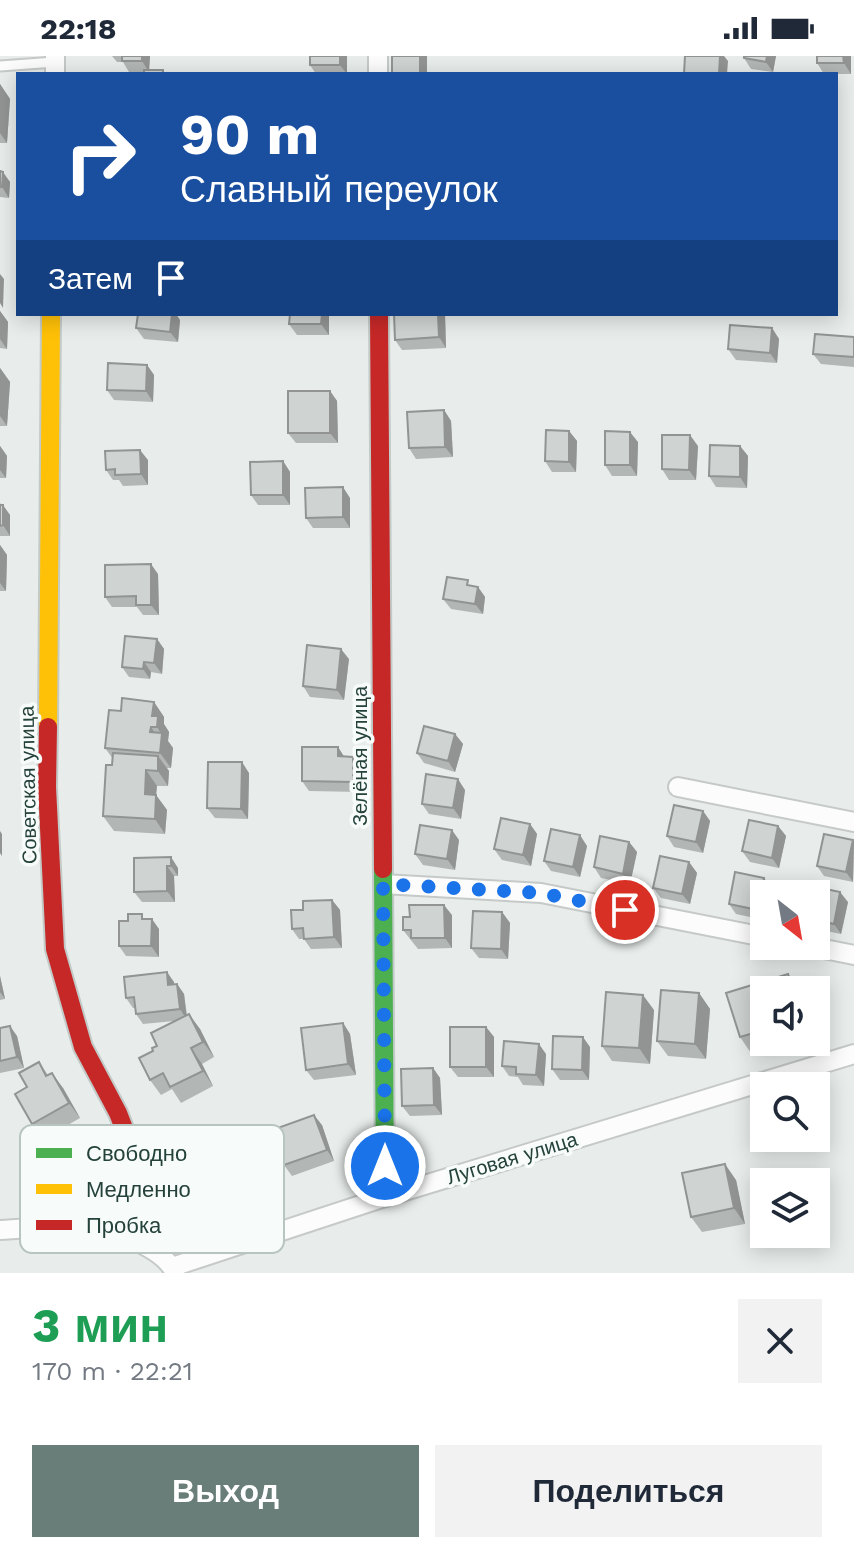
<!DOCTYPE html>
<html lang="ru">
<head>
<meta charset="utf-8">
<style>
	:root { --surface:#fff; --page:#f2f2f3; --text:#1f2937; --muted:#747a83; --accent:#697e78 }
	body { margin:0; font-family:"Work Sans",sans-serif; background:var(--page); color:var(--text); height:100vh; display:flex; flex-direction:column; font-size:30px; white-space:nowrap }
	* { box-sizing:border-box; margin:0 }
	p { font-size:26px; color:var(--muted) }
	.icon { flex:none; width:44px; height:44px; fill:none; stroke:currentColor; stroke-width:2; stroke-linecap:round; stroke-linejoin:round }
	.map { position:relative; height:1217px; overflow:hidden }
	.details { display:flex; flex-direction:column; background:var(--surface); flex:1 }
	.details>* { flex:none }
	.banner { position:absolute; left:16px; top:16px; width:822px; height:244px; border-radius:0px; box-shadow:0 4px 20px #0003; background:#1a4fa0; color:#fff; overflow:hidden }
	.needle { width:52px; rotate:149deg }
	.buttons { position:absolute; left:750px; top:824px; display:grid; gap:16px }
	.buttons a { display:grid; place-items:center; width:80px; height:80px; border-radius:0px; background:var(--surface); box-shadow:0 4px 20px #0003; font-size:40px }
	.pin { position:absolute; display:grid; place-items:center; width:68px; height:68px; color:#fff; margin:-34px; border:4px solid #fff; border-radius:50%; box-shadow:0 2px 8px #0007 }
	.me { position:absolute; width:88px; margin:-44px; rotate:0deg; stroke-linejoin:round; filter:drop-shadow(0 0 6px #0008) }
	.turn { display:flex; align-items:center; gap:28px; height:168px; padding:0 32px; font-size:36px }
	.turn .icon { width:104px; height:104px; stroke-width:2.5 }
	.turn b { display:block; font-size:56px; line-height:68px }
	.then { display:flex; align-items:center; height:76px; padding:0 32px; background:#0003; gap:16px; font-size:30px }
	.round { display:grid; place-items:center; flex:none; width:84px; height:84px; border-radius:0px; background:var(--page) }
	.overview { display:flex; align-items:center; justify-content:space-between; height:136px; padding:0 32px }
	h1 { font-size:48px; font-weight:700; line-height:60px; color:#1e9e55 }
	.button { display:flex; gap:16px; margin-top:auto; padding:16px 32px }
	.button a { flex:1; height:92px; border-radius:0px; background:var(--accent); color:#fff; font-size:32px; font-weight:700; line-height:92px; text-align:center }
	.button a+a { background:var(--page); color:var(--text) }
	.status { display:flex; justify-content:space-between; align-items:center; height:56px; padding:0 40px; background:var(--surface); direction:ltr }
	.status svg { height:22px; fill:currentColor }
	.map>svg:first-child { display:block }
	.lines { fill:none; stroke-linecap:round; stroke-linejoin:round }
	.lane-casing { stroke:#c5cac8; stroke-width:13 }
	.street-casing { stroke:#c5cac8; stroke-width:22 }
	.fast-casing { stroke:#c3cbc8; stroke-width:22 }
	.slow-casing { stroke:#c3cbc8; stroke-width:22 }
	.jam-casing { stroke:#c3cbc8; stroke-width:22 }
	.lane { stroke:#fcfcfc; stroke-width:9 }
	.street { stroke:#fcfcfc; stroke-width:18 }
	.fast { stroke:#4caf50; stroke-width:18 }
	.slow { stroke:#ffc107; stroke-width:18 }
	.jam { stroke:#c62828; stroke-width:18 }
	.wall { fill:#b2b6b5 }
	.shaded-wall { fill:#919493 }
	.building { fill:#cfd4d2; stroke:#919493; stroke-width:2 }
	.route { stroke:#1a73e8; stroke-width:14; stroke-dasharray:0 25.2 }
	.labels { text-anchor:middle; stroke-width:7; stroke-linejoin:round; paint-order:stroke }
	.street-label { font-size:20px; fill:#24423a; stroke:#f7fbf9 }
	.key { fill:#f7fbf9; stroke:#b8c4c0; stroke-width:2 }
	.key-label { font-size:22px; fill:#24423a }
</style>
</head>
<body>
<div class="status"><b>22:18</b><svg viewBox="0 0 49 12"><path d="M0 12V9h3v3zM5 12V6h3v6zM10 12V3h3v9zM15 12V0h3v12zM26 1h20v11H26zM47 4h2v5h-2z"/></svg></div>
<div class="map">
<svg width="854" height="1217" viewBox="0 0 854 1217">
	<rect width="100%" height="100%" fill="#e8edeb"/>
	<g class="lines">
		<defs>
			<path id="lane" d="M 0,10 L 55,6"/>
			<g id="street">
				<path d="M 378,0 L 378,18"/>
				<path d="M 55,18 L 55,0"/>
				<path d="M 678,731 L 854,766"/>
				<path d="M 383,828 L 541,837 L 764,881"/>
				<path d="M 809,890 L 854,899"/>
				<path d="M 0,1174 C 25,1173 51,1169 76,1170 C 105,1171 162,1189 175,1217"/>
				<path d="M 172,1211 L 385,1141 L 854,998"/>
			</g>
			<path id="fast" d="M 383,813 L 385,1141"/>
			<path id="slow" d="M 48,671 L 51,258"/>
			<g id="jam">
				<path d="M 379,258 L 383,813"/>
				<path d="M 48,671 L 47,731 L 55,893 L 83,991 L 118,1057 L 134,1098 L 133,1184"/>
			</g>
		</defs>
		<use href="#lane" class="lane-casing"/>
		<use href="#street" class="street-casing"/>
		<use href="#fast" class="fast-casing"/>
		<use href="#slow" class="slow-casing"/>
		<use href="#jam" class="jam-casing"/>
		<use href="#lane" class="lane"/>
		<use href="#street" class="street"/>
		<use href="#fast" class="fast"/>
		<use href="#slow" class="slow"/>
		<use href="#jam" class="jam"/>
	</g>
	<g class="wall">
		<path d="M 112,0 L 150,0 L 149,14 L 144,16 L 129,16 L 123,6 L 117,6 Z"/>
		<path d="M 310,0 L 347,0 L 347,18 L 316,18 L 310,9 Z"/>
		<path d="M 776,0 L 773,16 L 751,13 L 744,2 Z"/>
		<path d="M 851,0 L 851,18 L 824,18 L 817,7 Z"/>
		<path d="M 0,28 L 10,43 L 7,87 L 0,87 Z"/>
		<path d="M 0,115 L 10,126 L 9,142 L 0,141 Z"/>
		<path d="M 0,255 L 8,266 L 7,293 L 0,292 Z"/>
		<path d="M 329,258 L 329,279 L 297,279 L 289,268 Z"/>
		<path d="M 394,258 L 445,258 L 446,292 L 402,294 L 395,284 Z"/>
		<path d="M 180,264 L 178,286 L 144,283 L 136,272 Z"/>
		<path d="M 772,272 L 779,283 L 777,307 L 736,304 L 728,293 Z"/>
		<path d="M 854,281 L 854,311 L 821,308 L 813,298 Z"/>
		<path d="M 147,309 L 154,319 L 153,346 L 114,344 L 107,334 Z"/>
		<path d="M 0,312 L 10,326 L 7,370 L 0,370 Z"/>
		<path d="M 330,335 L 337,345 L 338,387 L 296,387 L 288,377 Z"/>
		<path d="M 444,354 L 451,365 L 453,401 L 416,403 L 409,392 Z"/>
		<path d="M 569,375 L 577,385 L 576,416 L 552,416 L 545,405 Z"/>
		<path d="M 638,386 L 637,420 L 612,420 L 605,409 Z"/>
		<path d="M 0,390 L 7,400 L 6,422 L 0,422 Z"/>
		<path d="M 698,390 L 696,424 L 669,424 L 662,413 Z"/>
		<path d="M 740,390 L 748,400 L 747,432 L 716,431 L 709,420 Z"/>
		<path d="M 148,404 L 148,429 L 123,430 L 119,424 L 113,424 L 106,414 Z"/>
		<path d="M 283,405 L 290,416 L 290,449 L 258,449 L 251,439 Z"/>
		<path d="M 350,442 L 350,472 L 313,472 L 306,462 Z"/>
		<path d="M 0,447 L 10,459 L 10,480 L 0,480 Z"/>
		<path d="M 0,489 L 7,499 L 6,535 L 0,535 Z"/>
		<path d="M 158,518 L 159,559 L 143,559 L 137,551 L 112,551 L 105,541 Z"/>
		<path d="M 472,530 L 478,531 L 485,541 L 483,558 L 451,553 L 443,543 Z"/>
		<path d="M 157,583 L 164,593 L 162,618 L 151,616 L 150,623 L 129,621 L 122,611 Z"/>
		<path d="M 349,603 L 344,644 L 310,641 L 303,630 Z"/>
		<path d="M 154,646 L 164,661 L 164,668 L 169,676 L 168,685 L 173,692 L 171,712 L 167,712 L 169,715 L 168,730 L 157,730 L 156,739 L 167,754 L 165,778 L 114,775 L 103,760 L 113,703 L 105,692 L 121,655 Z"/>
		<path d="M 455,678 L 463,688 L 455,716 L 424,707 L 417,697 Z"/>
		<path d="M 338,691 L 344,701 L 360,711 L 360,736 L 309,735 L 302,725 Z"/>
		<path d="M 249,717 L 248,763 L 215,762 L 207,752 Z"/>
		<path d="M 465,734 L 461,763 L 429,758 L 422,748 Z"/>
		<path d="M 703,755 L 710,765 L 703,797 L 674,791 L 667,780 Z"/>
		<path d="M 530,768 L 537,778 L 531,810 L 502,804 L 494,793 Z"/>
		<path d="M 778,770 L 786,780 L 779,812 L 750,806 L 742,795 Z"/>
		<path d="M 459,784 L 455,814 L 423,809 L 415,798 Z"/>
		<path d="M 853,784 L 854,786 L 853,826 L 824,820 L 817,810 Z"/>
		<path d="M 629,786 L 637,796 L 630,828 L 601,822 L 594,811 Z"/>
		<path d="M 587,790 L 580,821 L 551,815 L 544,805 Z"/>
		<path d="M 134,802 L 178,812 L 178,820 L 174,820 L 175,846 L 142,846 L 134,836 Z"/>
		<path d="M 689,806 L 697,817 L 690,848 L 661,842 L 653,832 Z"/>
		<path d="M 764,822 L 772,833 L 764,838 L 764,864 L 736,858 L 729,848 Z"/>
		<path d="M 816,838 L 848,846 L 841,878 L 816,873 Z"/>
		<path d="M 332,844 L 340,854 L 342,892 L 311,893 L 304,883 L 299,883 L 292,873 L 303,854 Z"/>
		<path d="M 502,856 L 510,867 L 508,903 L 479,902 L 471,892 Z"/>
		<path d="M 452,859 L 452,892 L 418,893 L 403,874 Z"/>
		<path d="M 145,863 L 159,873 L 159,901 L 126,900 L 119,890 L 128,865 Z"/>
		<path d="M 788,918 L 799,934 L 764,934 L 764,986 L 785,986 L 751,997 L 740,981 L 726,937 Z"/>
		<path d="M 0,920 L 5,943 L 0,944 Z"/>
		<path d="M 174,926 L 174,928 L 177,928 L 184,938 L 187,959 L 200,973 L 214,1001 L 202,1008 L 213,1030 L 181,1047 L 172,1033 L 161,1039 L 150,1024 L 153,995 L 174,965 L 143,968 L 136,958 L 135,952 L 133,952 L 126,942 Z"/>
		<path d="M 699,937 L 710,953 L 706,1003 L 668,1000 L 657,985 Z"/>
		<path d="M 654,954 L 650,1008 L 612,1005 L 602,990 Z"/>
		<path d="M 343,967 L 350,978 L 356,1019 L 314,1024 L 306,1014 Z"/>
		<path d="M 486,971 L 494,981 L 494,1021 L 458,1021 L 450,1011 Z"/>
		<path d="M 0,972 L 17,980 L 24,1012 L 0,1017 Z"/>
		<path d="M 590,991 L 589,1024 L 560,1024 L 552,1013 Z"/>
		<path d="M 546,998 L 544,1030 L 523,1029 L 518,1021 L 509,1020 L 502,1010 Z"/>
		<path d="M 39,1006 L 48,1019 L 63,1032 L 80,1062 L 42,1084 L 32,1068 L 27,1031 Z"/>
		<path d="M 433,1012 L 440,1022 L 442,1059 L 410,1060 L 402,1050 Z"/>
		<path d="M 322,1069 L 334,1105 L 292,1120 L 284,1109 Z"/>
		<path d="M 736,1124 L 745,1168 L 702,1176 L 691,1161 Z"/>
	</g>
	<g class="shaded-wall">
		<path d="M 142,0 L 150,0 L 149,16 L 142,5 Z"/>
		<path d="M 340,0 L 347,0 L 347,18 L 340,9 Z"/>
		<rect x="420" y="0" width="7" height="18"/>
		<path d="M 720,0 L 724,0 L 728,5 L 727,18 L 719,18 Z"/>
		<path d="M 767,0 L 776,0 L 773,16 L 766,6 Z"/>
		<path d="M 843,0 L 851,0 L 851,18 L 844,7 Z"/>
		<path d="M 0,28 L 10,43 L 7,87 L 0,77 Z"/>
		<path d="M 3,116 L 10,126 L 9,142 L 2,131 Z"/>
		<path d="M 0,218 L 4,223 L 3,252 L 0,247 Z"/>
		<path d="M 0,255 L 8,266 L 7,293 L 0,283 Z"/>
		<path d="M 172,258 L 176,258 L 180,264 L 178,286 L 170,276 Z"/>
		<path d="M 322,258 L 329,258 L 329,279 L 321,268 Z"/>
		<path d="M 438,258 L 445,258 L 446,292 L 439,281 Z"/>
		<path d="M 772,272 L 779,283 L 777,307 L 770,297 Z"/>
		<path d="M 147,309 L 154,319 L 153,346 L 146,335 Z"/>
		<path d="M 0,312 L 10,326 L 7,370 L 0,360 Z"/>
		<path d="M 330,335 L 337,345 L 338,387 L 330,377 Z"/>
		<path d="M 444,354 L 451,365 L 453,401 L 445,391 Z"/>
		<path d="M 569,375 L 577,385 L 576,416 L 569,406 Z"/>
		<path d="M 630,376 L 638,386 L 637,420 L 630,409 Z"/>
		<path d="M 690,379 L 698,390 L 696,424 L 689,414 Z"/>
		<path d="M 0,390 L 7,400 L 6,422 L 0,414 Z"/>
		<path d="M 740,390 L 748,400 L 747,432 L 740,421 Z"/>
		<path d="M 140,394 L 148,404 L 148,429 L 141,418 Z"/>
		<path d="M 283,405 L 290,416 L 290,449 L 283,439 Z"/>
		<path d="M 343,431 L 350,442 L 350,472 L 343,461 Z"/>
		<path d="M 3,449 L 10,459 L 10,480 L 3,469 Z"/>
		<path d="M 0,489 L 7,499 L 6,535 L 0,527 Z"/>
		<path d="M 151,508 L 158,518 L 159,559 L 151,549 Z"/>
		<path d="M 478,531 L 485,541 L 483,558 L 475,548 Z"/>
		<path d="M 157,583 L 164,593 L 162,618 L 154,607 Z"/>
		<path d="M 341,593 L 349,603 L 344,644 L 337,634 Z"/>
		<path d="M 144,606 L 151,616 L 150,623 L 143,613 Z"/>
		<path d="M 154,646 L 164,661 L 164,668 L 169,676 L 168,685 L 173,692 L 171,712 L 160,697 L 150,676 L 151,671 L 161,686 L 162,679 L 157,671 L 152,660 Z"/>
		<path d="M 455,678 L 463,688 L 455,716 L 448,705 Z"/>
		<path d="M 338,691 L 345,702 L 338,700 Z"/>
		<path d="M 158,700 L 169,715 L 168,730 L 158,715 Z"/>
		<path d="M 353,701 L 360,711 L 360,736 L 353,726 Z"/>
		<path d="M 242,706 L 249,717 L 248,763 L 241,753 Z"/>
		<path d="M 146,714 L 157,730 L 156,739 L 167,754 L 165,778 L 155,763 L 145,738 Z"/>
		<path d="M 458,723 L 465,734 L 461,763 L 453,752 Z"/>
		<path d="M 703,755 L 710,765 L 703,797 L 696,786 Z"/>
		<path d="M 530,768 L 537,778 L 531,810 L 523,799 Z"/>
		<path d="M 778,770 L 786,780 L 779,812 L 772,802 Z"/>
		<path d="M 452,774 L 459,784 L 455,814 L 447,803 Z"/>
		<path d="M 0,775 L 2,778 L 2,800 L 0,797 Z"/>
		<path d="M 580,779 L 587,790 L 580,821 L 573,811 Z"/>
		<path d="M 853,784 L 854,786 L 853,826 L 846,816 Z"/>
		<path d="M 629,786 L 637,796 L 630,828 L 623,818 Z"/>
		<path d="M 171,801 L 178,812 L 178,820 L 171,810 Z"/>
		<path d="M 689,806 L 697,817 L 690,848 L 682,838 Z"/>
		<path d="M 167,810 L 174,820 L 175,846 L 167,835 Z"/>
		<path d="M 764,822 L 772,833 L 770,838 L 764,838 L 764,863 L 758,854 Z"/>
		<path d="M 840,836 L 848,846 L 841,878 L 834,868 Z"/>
		<path d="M 332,844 L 340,854 L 342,892 L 334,881 Z"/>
		<path d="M 444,849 L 452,859 L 452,892 L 445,882 Z"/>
		<path d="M 502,856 L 510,867 L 508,903 L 501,893 Z"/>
		<path d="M 152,863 L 159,873 L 159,901 L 151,890 Z"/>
		<path d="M 167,916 L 174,926 L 175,940 L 168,929 Z"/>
		<path d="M 788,918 L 799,933 L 799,934 L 793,934 Z"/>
		<path d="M 0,920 L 5,943 L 0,936 Z"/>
		<path d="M 177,928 L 184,938 L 187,964 L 180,953 Z"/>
		<path d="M 699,937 L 710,953 L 706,1003 L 695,988 Z"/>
		<path d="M 643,939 L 654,954 L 650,1008 L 639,992 Z"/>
		<path d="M 189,958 L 200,973 L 214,1001 L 203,986 Z"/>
		<path d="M 343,967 L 350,978 L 356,1019 L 348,1008 Z"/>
		<path d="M 10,970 L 17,980 L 24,1012 L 17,1001 Z"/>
		<path d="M 486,971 L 494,981 L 494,1021 L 486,1011 Z"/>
		<path d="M 583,981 L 590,991 L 589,1024 L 582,1014 Z"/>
		<path d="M 539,988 L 546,998 L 544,1030 L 536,1019 Z"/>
		<path d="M 191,992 L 202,1008 L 213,1030 L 203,1015 Z"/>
		<path d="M 433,1012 L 440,1022 L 442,1059 L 434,1049 Z"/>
		<path d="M 52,1017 L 63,1032 L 80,1062 L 69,1047 Z"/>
		<path d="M 314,1059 L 322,1069 L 334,1105 L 327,1094 Z"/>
		<path d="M 725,1108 L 736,1124 L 745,1168 L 734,1152 Z"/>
	</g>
	<g class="building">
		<rect x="122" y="0" width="20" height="5"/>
		<rect x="310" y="0" width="30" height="9"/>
		<rect x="392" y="0" width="28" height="18"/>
		<path d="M 685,0 L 720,0 L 719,18 L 684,18 Z"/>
		<path d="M 744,0 L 767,0 L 766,6 L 744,2 Z"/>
		<path d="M 817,0 L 843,0 L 844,7 L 817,7 Z"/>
		<rect x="144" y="14" width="19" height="4"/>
		<path d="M 0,115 L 3,116 L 2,131 L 0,131 Z"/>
		<path d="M 138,258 L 172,258 L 170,276 L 136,272 Z"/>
		<path d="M 290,258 L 322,258 L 321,268 L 289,268 Z"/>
		<path d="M 394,258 L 438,258 L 439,281 L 395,284 Z"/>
		<path d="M 730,269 L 772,272 L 770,297 L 728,293 Z"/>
		<path d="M 815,278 L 854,281 L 854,301 L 813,298 Z"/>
		<path d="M 108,307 L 147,309 L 146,335 L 107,334 Z"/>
		<rect x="288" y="335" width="42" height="42"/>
		<path d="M 444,354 L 445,391 L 409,392 L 407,356 Z"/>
		<path d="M 546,374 L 569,375 L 569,406 L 545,405 Z"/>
		<path d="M 605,375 L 630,376 L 630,409 L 605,409 Z"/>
		<path d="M 662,379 L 690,379 L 689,414 L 662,413 Z"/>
		<path d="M 710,389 L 740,390 L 740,421 L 709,420 Z"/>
		<path d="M 140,394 L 141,418 L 115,419 L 115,413 L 106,414 L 105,395 Z"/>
		<path d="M 283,405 L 283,439 L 251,439 L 250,406 Z"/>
		<path d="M 343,431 L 343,461 L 306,462 L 305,432 Z"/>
		<path d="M 0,449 L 3,449 L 3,469 L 0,470 Z"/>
		<path d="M 151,508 L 151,549 L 136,549 L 136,540 L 105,541 L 105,509 Z"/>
		<path d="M 447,521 L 468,524 L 467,529 L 478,531 L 475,548 L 443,543 Z"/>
		<path d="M 125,580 L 157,583 L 154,607 L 144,606 L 143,613 L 122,611 Z"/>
		<path d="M 307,589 L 341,593 L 337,634 L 303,630 Z"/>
		<path d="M 122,642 L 154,646 L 152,660 L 158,660 L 157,671 L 151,671 L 150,676 L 162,677 L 160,697 L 105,692 L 109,654 L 121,655 Z"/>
		<path d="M 424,670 L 455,678 L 448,705 L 417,697 Z"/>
		<path d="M 302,691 L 338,691 L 338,700 L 353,701 L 353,726 L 302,725 Z"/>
		<path d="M 113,697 L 158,700 L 158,715 L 146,714 L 145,738 L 156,739 L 155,763 L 103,760 L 106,709 L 112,709 Z"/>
		<path d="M 208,706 L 242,706 L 241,753 L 207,752 Z"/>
		<path d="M 426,718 L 458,723 L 453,752 L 422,748 Z"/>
		<path d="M 674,749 L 703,755 L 696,786 L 667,780 Z"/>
		<path d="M 501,762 L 530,768 L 523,799 L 494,793 Z"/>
		<path d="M 749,764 L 778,770 L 772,802 L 742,795 Z"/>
		<path d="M 420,769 L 452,774 L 447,803 L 415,798 Z"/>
		<path d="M 551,773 L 580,779 L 573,811 L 544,805 Z"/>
		<path d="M 824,778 L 853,784 L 846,816 L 817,810 Z"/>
		<path d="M 600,780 L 629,786 L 623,818 L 594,811 Z"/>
		<path d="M 660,800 L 689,806 L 682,838 L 653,832 Z"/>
		<path d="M 171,801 L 171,810 L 167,810 L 167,835 L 134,836 L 134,802 Z"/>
		<path d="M 735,816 L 764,822 L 758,854 L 729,848 Z"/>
		<path d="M 811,830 L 840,836 L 834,868 L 816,864 L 816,838 L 810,838 Z"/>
		<path d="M 332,844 L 334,881 L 304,883 L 303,872 L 292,873 L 291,854 L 303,854 L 303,845 Z"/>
		<path d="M 409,849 L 444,849 L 445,882 L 411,882 L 411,874 L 403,874 L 403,861 L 410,861 Z"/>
		<path d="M 473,855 L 502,856 L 501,893 L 471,892 Z"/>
		<path d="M 128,858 L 142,858 L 142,863 L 152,863 L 151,890 L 119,890 L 119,865 L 128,865 Z"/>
		<path d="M 167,916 L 168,929 L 177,928 L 180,953 L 136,958 L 134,941 L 126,942 L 124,921 Z"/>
		<path d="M 788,918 L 793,934 L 764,934 L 764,974 L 740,981 L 726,937 Z"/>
		<path d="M 661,934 L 699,937 L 695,988 L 657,985 Z"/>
		<path d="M 606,936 L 643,939 L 639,992 L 602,990 Z"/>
		<path d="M 189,958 L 203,986 L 191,992 L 203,1015 L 170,1031 L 163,1017 L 150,1024 L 139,1002 L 153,995 L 152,992 L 157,990 L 151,977 Z"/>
		<path d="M 343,967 L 348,1008 L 306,1014 L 301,972 Z"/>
		<path d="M 10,970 L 17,1001 L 0,1005 L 0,972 Z"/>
		<rect x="450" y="971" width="36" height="40"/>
		<path d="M 553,980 L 583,981 L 582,1014 L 552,1013 Z"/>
		<path d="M 504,985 L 539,988 L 536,1019 L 516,1018 L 516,1011 L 502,1010 Z"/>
		<path d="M 39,1006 L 46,1020 L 52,1017 L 69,1047 L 32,1068 L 15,1038 L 27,1031 L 19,1017 Z"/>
		<path d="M 433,1012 L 434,1049 L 402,1050 L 401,1013 Z"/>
		<path d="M 314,1059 L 327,1094 L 284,1109 L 272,1074 Z"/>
		<path d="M 725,1108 L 734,1152 L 691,1161 L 682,1117 Z"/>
	</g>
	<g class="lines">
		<path class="route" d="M 385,1110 L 383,828 L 541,837 L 625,854"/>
	</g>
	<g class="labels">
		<g class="street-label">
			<text transform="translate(360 700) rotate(-90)" y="7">Зелёная улица</text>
			<text transform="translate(28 729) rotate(-91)" y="7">Советская улица</text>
			<text transform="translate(512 1102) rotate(-17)" y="7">Луговая улица</text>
		</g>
	</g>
	<rect x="20" y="1069" width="264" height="128" rx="12" class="key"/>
	<rect x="36" y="1092" width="36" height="10" fill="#4caf50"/>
	<rect x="36" y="1128" width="36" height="10" fill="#ffc107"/>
	<rect x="36" y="1164" width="36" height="10" fill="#c62828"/>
	<g class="key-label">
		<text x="86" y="1105">Свободно</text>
		<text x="86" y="1141">Медленно</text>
		<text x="86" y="1177">Пробка</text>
	</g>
</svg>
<div class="buttons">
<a><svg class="needle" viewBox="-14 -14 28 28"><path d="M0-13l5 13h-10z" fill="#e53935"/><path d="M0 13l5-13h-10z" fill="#747a83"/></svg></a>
<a><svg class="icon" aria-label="sound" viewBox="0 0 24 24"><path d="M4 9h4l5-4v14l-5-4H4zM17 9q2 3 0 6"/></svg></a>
<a><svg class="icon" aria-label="search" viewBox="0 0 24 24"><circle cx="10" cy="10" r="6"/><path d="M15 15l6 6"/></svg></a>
<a><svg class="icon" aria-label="layers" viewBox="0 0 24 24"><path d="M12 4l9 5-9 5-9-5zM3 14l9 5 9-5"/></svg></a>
</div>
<div class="pin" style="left:625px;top:854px;background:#d93025"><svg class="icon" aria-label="arrive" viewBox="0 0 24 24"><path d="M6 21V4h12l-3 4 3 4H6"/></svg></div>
<svg class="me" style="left:385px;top:1110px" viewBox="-20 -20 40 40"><circle r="17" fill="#1a73e8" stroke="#fff" stroke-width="3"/><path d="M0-11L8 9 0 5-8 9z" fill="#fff"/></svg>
<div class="banner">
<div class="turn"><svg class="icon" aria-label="right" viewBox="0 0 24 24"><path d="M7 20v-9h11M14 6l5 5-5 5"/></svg><div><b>90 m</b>Славный переулок</div></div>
<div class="then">Затем<svg class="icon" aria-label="arrive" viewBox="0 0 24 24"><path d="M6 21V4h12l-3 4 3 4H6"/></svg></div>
</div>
</div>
<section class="details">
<div class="overview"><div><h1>3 мин</h1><p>170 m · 22:21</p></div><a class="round"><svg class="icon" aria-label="close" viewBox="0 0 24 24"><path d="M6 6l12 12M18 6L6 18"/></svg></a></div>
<div class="button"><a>Выход</a><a>Поделиться</a></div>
</section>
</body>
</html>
